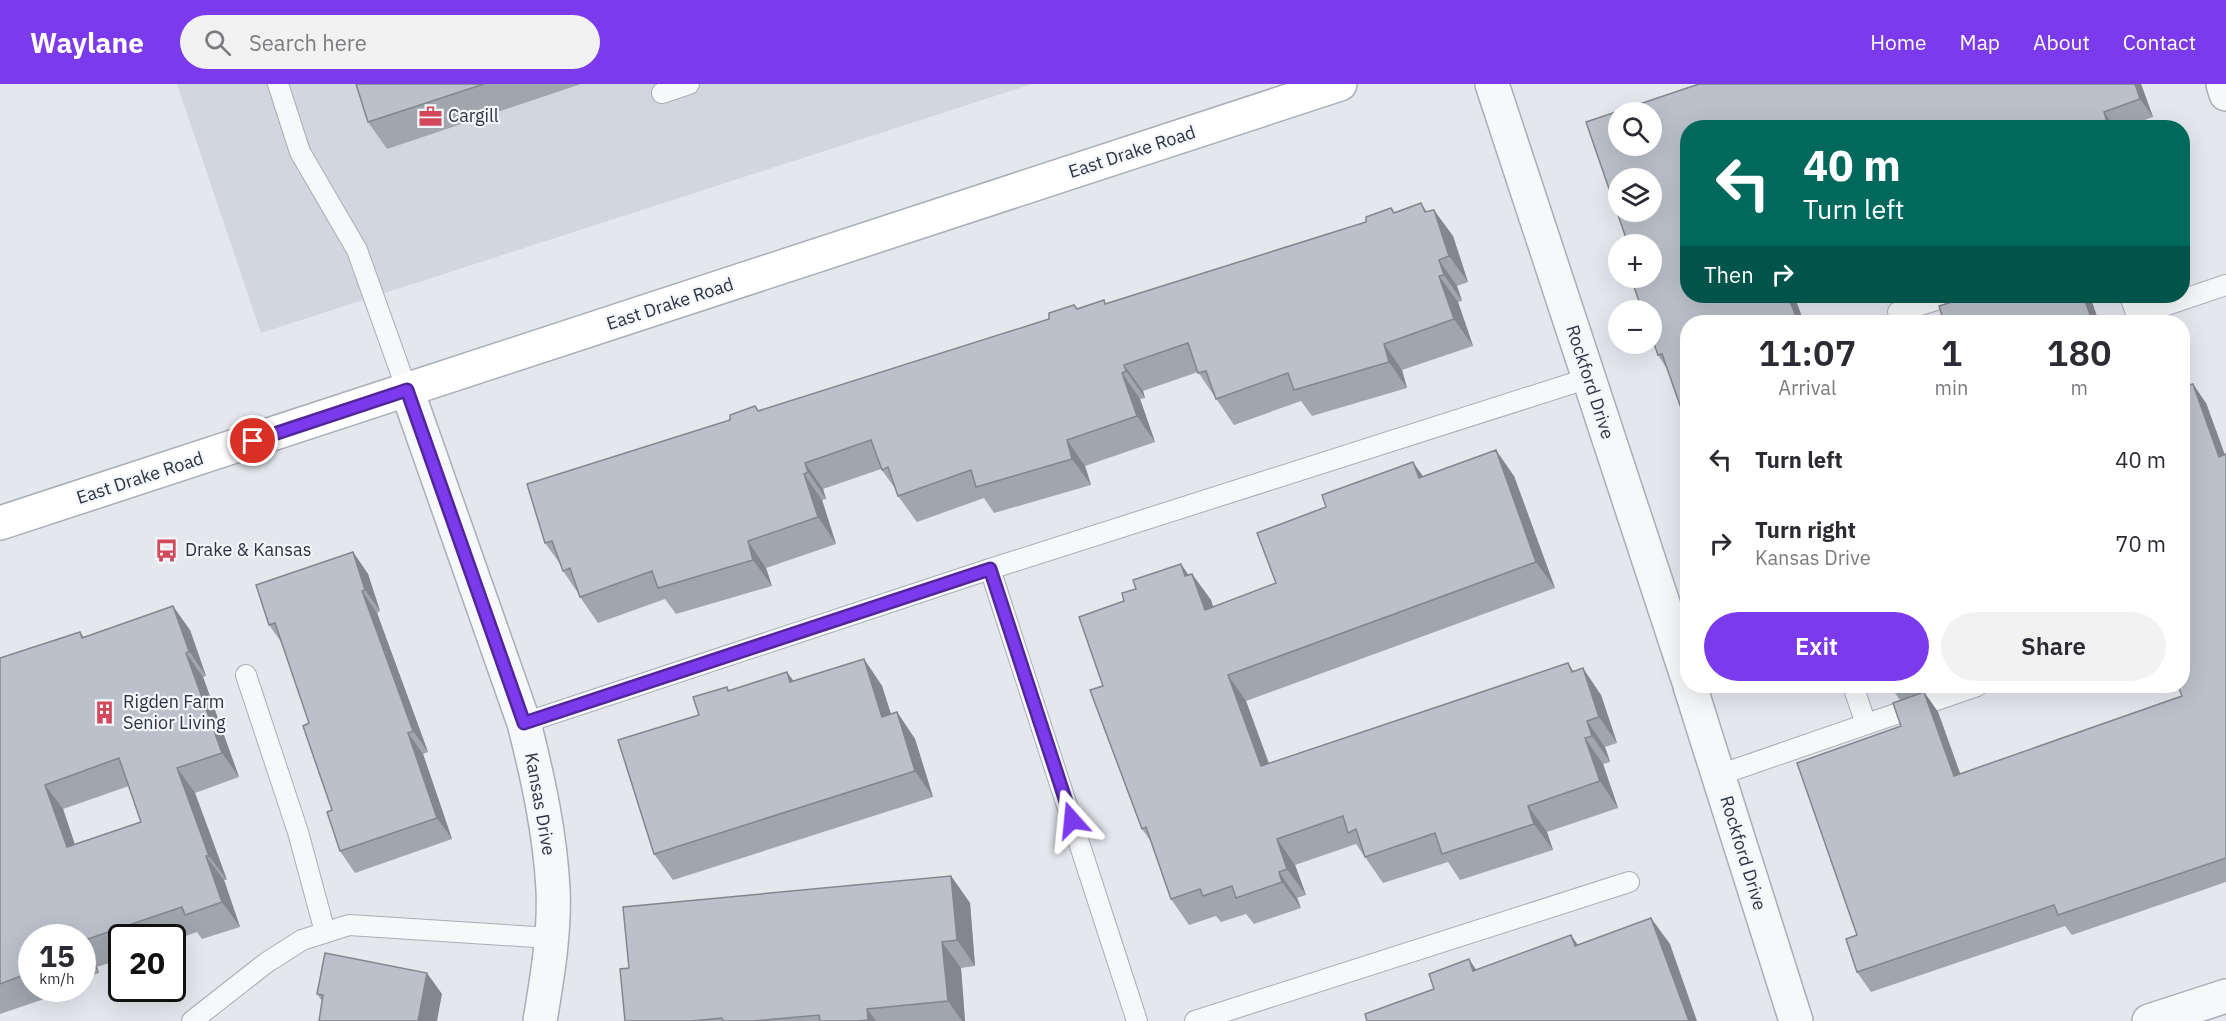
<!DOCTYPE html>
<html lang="en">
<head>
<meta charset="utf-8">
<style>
	:root { --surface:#fff; --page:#f2f2f3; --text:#2b2b33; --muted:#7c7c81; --accent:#7c3aed }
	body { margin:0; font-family:"IBM Plex Sans",sans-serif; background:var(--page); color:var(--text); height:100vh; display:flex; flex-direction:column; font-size:22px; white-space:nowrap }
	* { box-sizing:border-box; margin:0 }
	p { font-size:20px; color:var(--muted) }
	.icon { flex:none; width:33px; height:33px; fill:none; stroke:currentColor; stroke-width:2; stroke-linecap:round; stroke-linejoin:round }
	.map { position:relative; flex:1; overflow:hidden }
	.drawer { position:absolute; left:1680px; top:231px; width:510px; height:378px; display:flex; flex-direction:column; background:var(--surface); border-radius:24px; box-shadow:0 6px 24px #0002 }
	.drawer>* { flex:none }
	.hud { position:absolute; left:1680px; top:36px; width:510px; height:183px; border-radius:24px; box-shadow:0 6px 24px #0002; background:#00695c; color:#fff; overflow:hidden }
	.buttons { position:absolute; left:1608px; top:18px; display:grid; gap:12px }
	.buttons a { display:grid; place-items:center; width:54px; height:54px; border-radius:50%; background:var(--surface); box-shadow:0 6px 24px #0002; font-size:30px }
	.speed { position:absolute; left:18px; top:840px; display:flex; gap:12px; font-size:30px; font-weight:700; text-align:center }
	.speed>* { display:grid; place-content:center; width:78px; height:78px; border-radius:50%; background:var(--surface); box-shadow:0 6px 24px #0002; line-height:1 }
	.speed small { font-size:15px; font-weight:400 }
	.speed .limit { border:3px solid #111; border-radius:9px; background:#fff; color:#111 }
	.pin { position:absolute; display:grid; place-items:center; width:51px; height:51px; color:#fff; margin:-26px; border:3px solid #fff; border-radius:50%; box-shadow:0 2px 6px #0007 }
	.me { position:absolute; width:66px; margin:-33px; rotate:342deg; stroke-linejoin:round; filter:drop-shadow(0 0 4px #0008) }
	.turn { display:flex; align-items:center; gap:21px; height:126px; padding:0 24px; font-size:27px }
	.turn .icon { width:78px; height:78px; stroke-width:2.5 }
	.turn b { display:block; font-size:42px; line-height:51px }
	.then { display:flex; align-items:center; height:57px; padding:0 24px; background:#0003; gap:12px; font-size:22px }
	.eta { display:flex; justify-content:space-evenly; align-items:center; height:102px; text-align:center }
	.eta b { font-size:36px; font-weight:600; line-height:42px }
	.button { display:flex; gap:12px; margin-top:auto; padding:12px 24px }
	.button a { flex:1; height:69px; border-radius:36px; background:var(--accent); color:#fff; font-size:24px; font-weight:600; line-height:69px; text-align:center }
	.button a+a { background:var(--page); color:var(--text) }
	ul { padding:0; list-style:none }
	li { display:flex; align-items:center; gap:18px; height:84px; padding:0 24px }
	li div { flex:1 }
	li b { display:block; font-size:22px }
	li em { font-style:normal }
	header { display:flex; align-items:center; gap:36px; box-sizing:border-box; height:84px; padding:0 30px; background:var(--accent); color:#fff }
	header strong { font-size:28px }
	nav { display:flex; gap:33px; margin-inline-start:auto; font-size:21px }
	.search { width:420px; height:54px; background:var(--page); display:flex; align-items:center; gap:15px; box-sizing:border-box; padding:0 21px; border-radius:33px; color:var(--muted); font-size:22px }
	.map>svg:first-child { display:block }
	.built { fill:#d2d6de }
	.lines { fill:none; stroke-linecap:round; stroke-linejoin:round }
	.lane-casing { stroke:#a9aeb7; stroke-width:22 }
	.street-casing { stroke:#a9aeb7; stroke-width:36 }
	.secondary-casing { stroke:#a9aeb7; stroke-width:36 }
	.lane { stroke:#f7f8fa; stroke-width:20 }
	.street { stroke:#f7f8fa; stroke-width:33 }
	.secondary { stroke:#fff; stroke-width:33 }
	.wall { fill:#a1a5ae; fill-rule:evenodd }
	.shaded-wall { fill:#83868d }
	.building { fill:#bbc0ca; stroke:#83868d; stroke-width:1.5; fill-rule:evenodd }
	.route-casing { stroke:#51269a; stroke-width:15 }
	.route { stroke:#7c3aed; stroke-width:10 }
	.labels { text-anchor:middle; stroke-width:4.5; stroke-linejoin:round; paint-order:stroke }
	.poi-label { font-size:18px; fill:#2b3445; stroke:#f4f6f9; text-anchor:start }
	.street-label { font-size:18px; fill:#2b3445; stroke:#f4f6f9 }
</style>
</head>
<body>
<header>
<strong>Waylane</strong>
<div class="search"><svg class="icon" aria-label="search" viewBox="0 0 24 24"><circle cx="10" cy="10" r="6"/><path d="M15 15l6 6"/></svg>Search here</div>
<nav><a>Home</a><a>Map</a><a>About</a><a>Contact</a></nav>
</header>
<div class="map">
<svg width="2226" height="937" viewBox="0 0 2226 937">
	<rect width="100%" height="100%" fill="#e4e7ec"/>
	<path class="built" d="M 177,0 L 1032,0 L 261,249 Z"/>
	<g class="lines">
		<defs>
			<g id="lane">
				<path d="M 278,0 L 300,68 L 357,166 L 407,306"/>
				<path d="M 662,9 L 689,0"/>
				<path d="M 2130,212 L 2139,238"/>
				<path d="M 2137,231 L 2226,201"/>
				<path d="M 1902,238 L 1898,228 L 1949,212"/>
				<path d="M 990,485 L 1137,937"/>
				<path d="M 246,591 L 298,748 L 325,848"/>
				<path d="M 1853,602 L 1866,640"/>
				<path d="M 524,639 L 990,485 L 1589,294"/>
				<path d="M 1719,691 L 1977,602"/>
				<path d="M 192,937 L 266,879 L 302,856 L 349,841 L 551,854"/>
				<path d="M 1195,937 L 1629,798"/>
			</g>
			<g id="street">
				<path d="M 1492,0 L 1688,595"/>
				<path d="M 2223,0 L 2226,10"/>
				<path d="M 407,306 L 524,639 C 538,694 550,749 553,805 C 555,849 547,894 540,937"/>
				<path d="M 1690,602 L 1796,937"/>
				<path d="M 2149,937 L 2226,912"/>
			</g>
			<path id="secondary" d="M 0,439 L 1340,0"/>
		</defs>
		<use href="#lane" class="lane-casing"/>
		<use href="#street" class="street-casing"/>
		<use href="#secondary" class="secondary-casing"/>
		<use href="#lane" class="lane"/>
		<use href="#street" class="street"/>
		<use href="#secondary" class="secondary"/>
	</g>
	<g class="wall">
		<path d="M 356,0 L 581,0 L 387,65 L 368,38 Z"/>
		<path d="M 1699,0 L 2141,0 L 2153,33 L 2122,44 L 1688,44 L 1688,212 L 1794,212 L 1804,238 L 1688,238 L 1688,344 L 1668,286 L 1658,271 L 1652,254 L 1652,226 L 1642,226 L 1631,194 L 1652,194 L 1652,160 L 1628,160 L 1586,38 ZM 1618,28 L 1652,28 L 1652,62 L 1618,62 ZM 1618,94 L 1652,94 L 1652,128 L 1618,128 Z"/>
		<path d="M 1421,119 L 1427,128 L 1453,152 L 1468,198 L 1457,202 L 1462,217 L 1458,218 L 1473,262 L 1402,286 L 1407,304 L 1312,332 L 1301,317 L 1234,341 L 1198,288 L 1143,307 L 1145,314 L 1140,315 L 1155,358 L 1085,382 L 1091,401 L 994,429 L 984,414 L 917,438 L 898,412 L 897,407 L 881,385 L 823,405 L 826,415 L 822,416 L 836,460 L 766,484 L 772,502 L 676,530 L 665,515 L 598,539 L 580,513 L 578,509 L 563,487 L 561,481 L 545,459 L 730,336 L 1049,235 L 1104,216 L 1106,220 L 1366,138 Z"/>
		<path d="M 2206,319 L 2225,371 L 2226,370 L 2226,798 L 2072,851 L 2065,842 L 1871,908 L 1857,888 L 1857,851 L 1901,642 L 1924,608 L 1938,628 L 1960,690 L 2182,612 Z"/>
		<path d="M 1423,392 L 1514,392 L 1555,504 L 1246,617 L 1269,679 L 1568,579 L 1574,588 L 1601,611 L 1617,659 L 1605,663 L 1610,678 L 1603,680 L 1618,724 L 1547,748 L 1553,766 L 1460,796 L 1448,778 L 1383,799 L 1356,760 L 1295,781 L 1306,811 L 1297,814 L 1301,824 L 1254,840 L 1246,830 L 1221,838 L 1216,832 L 1189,841 L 1171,815 L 1152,759 L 1142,745 L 1103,602 L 1124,517 L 1192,490 L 1211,516 L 1213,523 L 1276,499 Z"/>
		<path d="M 353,468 L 368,490 L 380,527 L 377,529 L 428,668 L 423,670 L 452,755 L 355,789 L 340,767 L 332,726 L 309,639 L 282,559 L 269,541 Z"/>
		<path d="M 190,546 L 206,592 L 203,593 L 239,693 L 195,709 L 227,796 L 224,796 L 240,843 L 202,855 L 197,848 L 172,857 L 172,854 L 122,854 L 122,875 L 97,883 L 99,889 L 82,895 L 82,854 L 32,854 L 32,904 L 55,904 L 42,909 L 44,915 L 0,930 L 0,574 L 80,548 L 84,553 ZM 129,702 L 141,738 L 75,761 L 63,725 Z"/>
		<path d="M 864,575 L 882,602 L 891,630 L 897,628 L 915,655 L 933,713 L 673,796 L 654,770 L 699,631 L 727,603 L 729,606 L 794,597 Z"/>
		<path d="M 1890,602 L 1928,602 L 1930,606 L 1900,616 Z"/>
		<path d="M 951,792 L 970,819 L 975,882 L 961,884 L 965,937 L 625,937 L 629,884 Z"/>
		<path d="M 317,910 L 442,910 L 322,917 Z"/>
	</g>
	<g class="shaded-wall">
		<path d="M 2135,0 L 2141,0 L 2153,33 L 2140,15 Z"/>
		<path d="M 2104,28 L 2115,44 L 2109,44 Z"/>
		<path d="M 1434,126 L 1453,152 L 1468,198 L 1449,172 Z"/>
		<path d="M 1439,176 L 1457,202 L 1462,217 L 1444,191 Z"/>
		<path d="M 1439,192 L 1458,218 L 1473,262 L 1454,235 Z"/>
		<path d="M 1788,212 L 1794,212 L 1804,238 L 1798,238 Z"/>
		<path d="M 2083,212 L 2090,212 L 2099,238 L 2093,238 Z"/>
		<path d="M 1384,260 L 1402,286 L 1407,304 L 1389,278 Z"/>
		<path d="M 1124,281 L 1143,307 L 1145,314 L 1126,287 Z"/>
		<path d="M 1122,289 L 1140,315 L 1155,358 L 1137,332 Z"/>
		<path d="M 2193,300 L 2206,319 L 2226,374 L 2219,373 Z"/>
		<path d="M 1067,356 L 1085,382 L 1091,401 L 1072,375 Z"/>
		<path d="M 1496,366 L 1514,392 L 1555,504 L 1536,478 Z"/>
		<path d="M 1413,378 L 1432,405 L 1419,394 Z"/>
		<path d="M 805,379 L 823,405 L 826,415 L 808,388 Z"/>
		<path d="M 804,390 L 822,416 L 836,460 L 818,433 Z"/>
		<path d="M 748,457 L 766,484 L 772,502 L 753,476 Z"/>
		<path d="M 353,468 L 368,490 L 380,527 L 365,506 Z"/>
		<path d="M 1181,480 L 1197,503 L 1192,490 L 1211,516 L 1223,553 L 1205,526 L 1185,492 Z"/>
		<path d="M 362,507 L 377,529 L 428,668 L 413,647 Z"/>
		<path d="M 173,522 L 190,546 L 206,592 L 189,567 Z"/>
		<path d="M 186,569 L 203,593 L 239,693 L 222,669 Z"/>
		<path d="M 864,575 L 882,602 L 900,659 L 882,633 Z"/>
		<path d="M 1583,584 L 1601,611 L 1617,659 L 1599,633 Z"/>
		<path d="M 787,588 L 806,614 L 790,598 Z"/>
		<path d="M 1228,591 L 1246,617 L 1279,708 L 1261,682 Z"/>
		<path d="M 1924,608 L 1938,628 L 1968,711 L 1954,692 Z"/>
		<path d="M 897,628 L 915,655 L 933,713 L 915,687 Z"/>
		<path d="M 1587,637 L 1605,663 L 1610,678 L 1592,652 Z"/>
		<path d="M 408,649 L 423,670 L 452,755 L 437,734 Z"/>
		<path d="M 1585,654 L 1603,680 L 1618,724 L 1600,697 Z"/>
		<path d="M 177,684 L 195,709 L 227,796 L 209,772 Z"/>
		<path d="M 45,701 L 63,725 L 84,788 L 67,763 Z"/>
		<path d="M 1528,722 L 1547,748 L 1553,766 L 1534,740 Z"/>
		<path d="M 1277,755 L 1295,781 L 1306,811 L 1287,785 Z"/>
		<path d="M 206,772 L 224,796 L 240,843 L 222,818 Z"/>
		<path d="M 1279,788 L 1297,814 L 1301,824 L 1282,798 Z"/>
		<path d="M 951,792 L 970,819 L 975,882 L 957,856 Z"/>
		<path d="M 1651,834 L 1670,860 L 1697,937 L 1689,937 Z"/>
		<path d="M 1571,851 L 1589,877 L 1575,862 Z"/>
		<path d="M 942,858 L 961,884 L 965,937 L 962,937 L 948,917 Z"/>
		<path d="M 82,863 L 97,883 L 99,889 L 82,866 Z"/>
		<path d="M 1469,875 L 1487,902 L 1473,887 Z"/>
		<path d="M 24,884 L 32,894 L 32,897 L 26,890 Z"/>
		<path d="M 427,889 L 442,910 L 437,937 L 418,937 Z"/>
		<path d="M 37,904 L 39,904 L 42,909 L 44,915 Z"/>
		<path d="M 867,925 L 876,937 L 869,937 L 868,936 Z"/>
	</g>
	<g class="building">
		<path d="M 356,0 L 484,0 L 368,38 Z"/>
		<path d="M 1699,0 L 2135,0 L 2140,15 L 2104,28 L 2109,44 L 1688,44 L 1688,212 L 1788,212 L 1798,238 L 1688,238 L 1688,344 L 1662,270 L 1658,271 L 1652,254 L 1652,226 L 1642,226 L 1631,194 L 1652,194 L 1652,160 L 1628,160 L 1586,38 ZM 1618,28 L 1652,28 L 1652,62 L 1618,62 ZM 1618,94 L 1652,94 L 1652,128 L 1618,128 Z"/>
		<path d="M 1421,119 L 1425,128 L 1434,126 L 1449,172 L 1439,176 L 1444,191 L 1439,192 L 1454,235 L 1384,260 L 1389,278 L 1294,306 L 1288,289 L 1216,315 L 1206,287 L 1198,289 L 1188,259 L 1124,281 L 1126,287 L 1122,289 L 1137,332 L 1067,356 L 1072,375 L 976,403 L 971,386 L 898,412 L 888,383 L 882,386 L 871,356 L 805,379 L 808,388 L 804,390 L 818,433 L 748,457 L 753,476 L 658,504 L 652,487 L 580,513 L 570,484 L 563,487 L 552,457 L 545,459 L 527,400 L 730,336 L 730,331 L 755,322 L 758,327 L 1049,235 L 1049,229 L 1074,221 L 1077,225 L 1104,216 L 1105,220 L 1366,138 L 1366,133 L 1391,124 L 1394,129 Z"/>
		<path d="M 1971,212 L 2083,212 L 2093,238 L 1944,238 L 1939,222 Z"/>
		<path d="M 2193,300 L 2219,373 L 2226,370 L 2226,774 L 2058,831 L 2054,821 L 1857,888 L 1846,855 L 1857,851 L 1797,679 L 1901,642 L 1893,619 L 1924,608 L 1954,692 L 2182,612 L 2178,602 L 2182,602 L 2182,303 Z"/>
		<path d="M 1496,366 L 1536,478 L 1228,591 L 1261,682 L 1568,579 L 1572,588 L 1583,584 L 1599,633 L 1587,637 L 1592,652 L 1585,654 L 1600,697 L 1528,722 L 1534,740 L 1442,770 L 1435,749 L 1365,773 L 1356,745 L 1348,749 L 1343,732 L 1277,755 L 1287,785 L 1279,788 L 1282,798 L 1236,814 L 1232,802 L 1203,812 L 1200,805 L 1171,815 L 1146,743 L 1142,745 L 1090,606 L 1103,602 L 1079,533 L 1124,517 L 1122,509 L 1136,505 L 1133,496 L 1181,480 L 1185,492 L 1192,490 L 1205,526 L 1276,499 L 1257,449 L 1326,423 L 1322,411 L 1413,378 L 1419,394 Z"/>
		<path d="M 353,468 L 365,506 L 362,507 L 413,647 L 408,649 L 437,734 L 340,767 L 327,728 L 332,726 L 303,642 L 309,639 L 275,539 L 269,541 L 256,501 Z"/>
		<path d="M 173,522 L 189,567 L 186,569 L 222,669 L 177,684 L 209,772 L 206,772 L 222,818 L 185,831 L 182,823 L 82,857 L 82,854 L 32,854 L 32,882 L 24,884 L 26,890 L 0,900 L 0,574 L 80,548 L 82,554 ZM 119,674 L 141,738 L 67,763 L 45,701 Z"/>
		<path d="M 864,575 L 882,633 L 897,628 L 915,687 L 654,770 L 618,656 L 699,631 L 693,613 L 727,603 L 728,607 L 787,588 L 790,598 Z"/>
		<path d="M 951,792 L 957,856 L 942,858 L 948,917 L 867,925 L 868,936 L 858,937 L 820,937 L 819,931 L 754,937 L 723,937 L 722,934 L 692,937 L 625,937 L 620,885 L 629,884 L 623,823 Z"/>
		<path d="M 1651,834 L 1689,937 L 1367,937 L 1365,930 L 1434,905 L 1429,890 L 1469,875 L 1473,887 L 1571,851 L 1575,862 Z"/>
		<path d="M 325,869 L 427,889 L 418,937 L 319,937 L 323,911 L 317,910 Z"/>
	</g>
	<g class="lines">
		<defs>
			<path id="route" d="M 253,357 L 407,306 L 524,639 L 990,485 L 1072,736"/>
		</defs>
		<use href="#route" class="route-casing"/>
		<use href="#route" class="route"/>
	</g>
	<defs>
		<symbol id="office-bare" viewBox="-9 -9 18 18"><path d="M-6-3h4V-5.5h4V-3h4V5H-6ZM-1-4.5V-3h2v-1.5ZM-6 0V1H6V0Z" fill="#d1495b" stroke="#f4f6f9" stroke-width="2.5" paint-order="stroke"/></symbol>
		<symbol id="bus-bare" viewBox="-9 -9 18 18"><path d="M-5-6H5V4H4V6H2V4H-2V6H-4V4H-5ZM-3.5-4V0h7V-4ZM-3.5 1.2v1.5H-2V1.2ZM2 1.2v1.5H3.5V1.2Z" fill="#d1495b" stroke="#f4f6f9" stroke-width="2.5" paint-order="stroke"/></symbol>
		<symbol id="building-bare" viewBox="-9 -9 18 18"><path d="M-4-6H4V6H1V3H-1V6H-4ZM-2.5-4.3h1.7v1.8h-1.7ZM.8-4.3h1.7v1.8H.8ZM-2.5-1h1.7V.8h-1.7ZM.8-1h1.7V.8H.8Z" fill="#d1495b" stroke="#f4f6f9" stroke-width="2.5" paint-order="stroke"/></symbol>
	</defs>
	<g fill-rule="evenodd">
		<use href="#office-bare" x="414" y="16" width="33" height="33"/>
		<use href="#bus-bare" x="150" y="450" width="33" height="33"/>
		<use href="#building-bare" x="88" y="612" width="33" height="33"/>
	</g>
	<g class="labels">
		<g class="poi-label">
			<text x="448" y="38">Cargill</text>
			<text x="185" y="472">Drake &amp; Kansas</text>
			<text x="123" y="624">Rigden Farm<tspan x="123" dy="21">Senior Living</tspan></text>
		</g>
		<g class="street-label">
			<text transform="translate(1132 68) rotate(-18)" y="6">East Drake Road</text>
			<text transform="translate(670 220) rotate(-18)" y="6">East Drake Road</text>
			<text transform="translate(1590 298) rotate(72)" y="6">Rockford Drive</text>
			<text transform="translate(140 394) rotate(-18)" y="6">East Drake Road</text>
			<text transform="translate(540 720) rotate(80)" y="6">Kansas Drive</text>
			<text transform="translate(1743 769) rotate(73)" y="6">Rockford Drive</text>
		</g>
	</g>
</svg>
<div class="buttons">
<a><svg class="icon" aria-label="search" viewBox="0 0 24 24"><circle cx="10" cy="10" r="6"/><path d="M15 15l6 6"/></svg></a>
<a><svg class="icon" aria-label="layers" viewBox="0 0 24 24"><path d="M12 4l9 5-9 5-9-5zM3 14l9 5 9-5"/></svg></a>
<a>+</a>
<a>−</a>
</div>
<div class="speed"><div>15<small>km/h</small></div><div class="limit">20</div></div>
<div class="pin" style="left:253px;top:357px;background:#d93025"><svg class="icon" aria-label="arrive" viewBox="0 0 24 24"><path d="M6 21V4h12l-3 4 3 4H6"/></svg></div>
<svg class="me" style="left:1072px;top:736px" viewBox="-20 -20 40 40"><path d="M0-17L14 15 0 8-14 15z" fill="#7c3aed" stroke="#fff" stroke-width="4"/></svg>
<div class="hud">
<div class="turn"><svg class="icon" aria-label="left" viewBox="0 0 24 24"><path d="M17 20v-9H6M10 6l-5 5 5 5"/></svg><div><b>40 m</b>Turn left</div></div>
<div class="then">Then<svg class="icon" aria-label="right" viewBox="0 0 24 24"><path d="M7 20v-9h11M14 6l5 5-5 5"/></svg></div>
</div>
<section class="drawer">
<div class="eta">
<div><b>11:07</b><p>Arrival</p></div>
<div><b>1</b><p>min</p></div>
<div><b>180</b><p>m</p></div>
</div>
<ul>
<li><svg class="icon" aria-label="left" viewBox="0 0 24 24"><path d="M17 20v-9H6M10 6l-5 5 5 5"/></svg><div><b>Turn left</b></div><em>40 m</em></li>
<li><svg class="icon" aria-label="right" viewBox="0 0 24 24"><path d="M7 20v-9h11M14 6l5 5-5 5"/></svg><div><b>Turn right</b><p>Kansas Drive</p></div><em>70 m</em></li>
</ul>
<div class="button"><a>Exit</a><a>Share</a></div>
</section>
</div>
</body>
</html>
